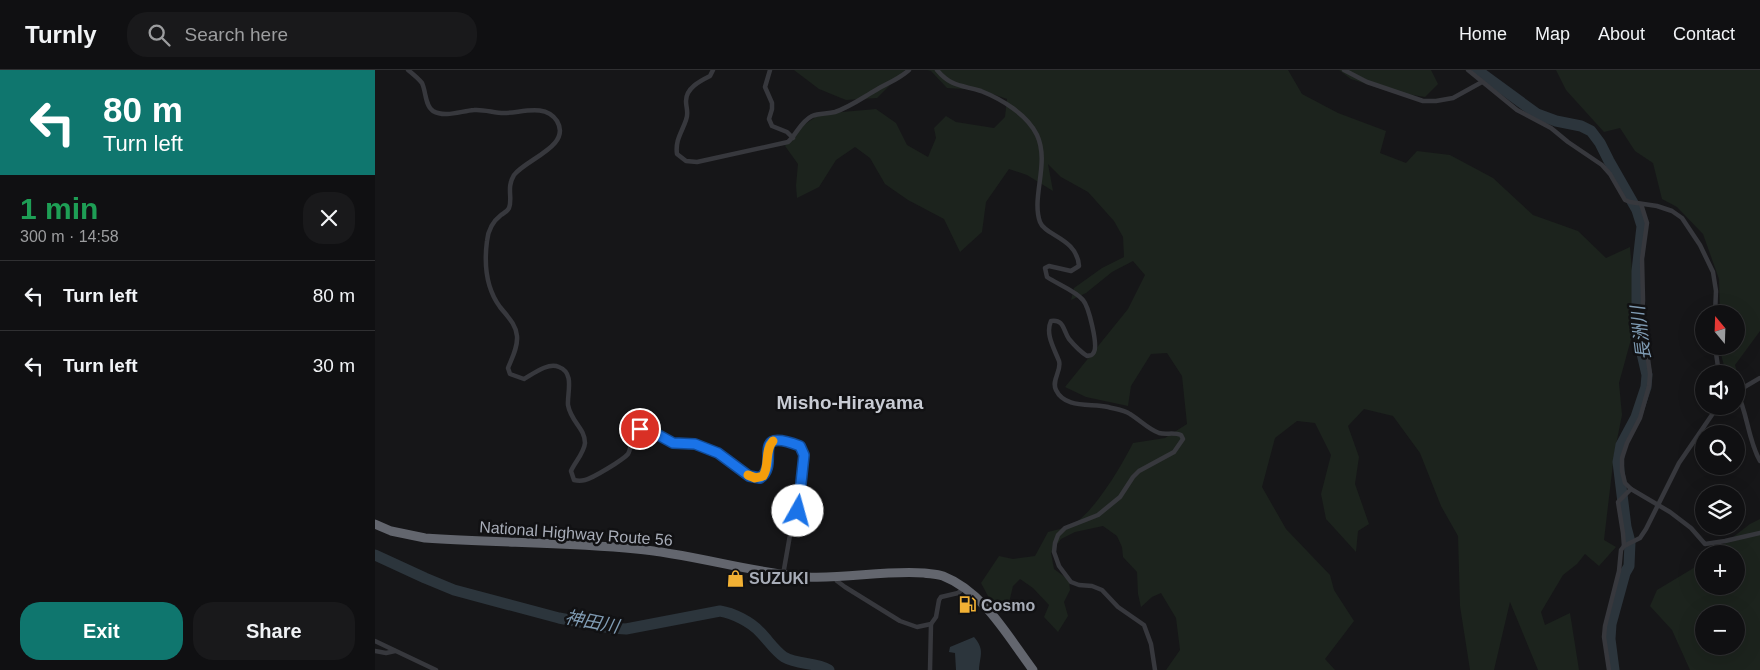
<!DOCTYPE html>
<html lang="en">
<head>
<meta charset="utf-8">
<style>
	:root { --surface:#101012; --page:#19191b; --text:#f1f3f6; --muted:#9c9d9f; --line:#303032; --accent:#0f766e }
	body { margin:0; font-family:Arial,"Noto Sans JP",sans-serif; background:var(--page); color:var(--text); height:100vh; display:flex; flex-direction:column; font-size:19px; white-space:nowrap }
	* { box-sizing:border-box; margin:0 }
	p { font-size:16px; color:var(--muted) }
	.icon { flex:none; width:28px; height:28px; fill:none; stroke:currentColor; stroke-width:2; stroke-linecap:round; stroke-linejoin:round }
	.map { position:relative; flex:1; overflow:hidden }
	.side { display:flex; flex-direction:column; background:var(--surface); width:375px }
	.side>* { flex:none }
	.guide { background:#0f766e; color:#fff; overflow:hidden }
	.needle { width:32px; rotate:341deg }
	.tools { position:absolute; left:1320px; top:235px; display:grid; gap:10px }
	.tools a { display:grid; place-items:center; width:50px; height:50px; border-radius:50%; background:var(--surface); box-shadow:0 5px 20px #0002,0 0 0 1px var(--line); font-size:25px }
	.pin { position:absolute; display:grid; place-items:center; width:42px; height:42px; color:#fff; margin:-21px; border:2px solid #fff; border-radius:50%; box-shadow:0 1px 5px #0007 }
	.me { position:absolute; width:55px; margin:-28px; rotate:7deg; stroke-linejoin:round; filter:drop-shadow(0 0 4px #0008) }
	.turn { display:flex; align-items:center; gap:18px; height:105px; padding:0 20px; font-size:22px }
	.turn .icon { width:65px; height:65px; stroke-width:2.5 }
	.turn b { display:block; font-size:35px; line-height:42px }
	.round { display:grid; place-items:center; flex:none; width:52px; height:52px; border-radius:20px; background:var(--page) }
	.head { display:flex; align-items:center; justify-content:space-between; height:85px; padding:0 20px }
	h1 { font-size:30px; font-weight:700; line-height:38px; color:#1e9e55 }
	.primary-button { display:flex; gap:10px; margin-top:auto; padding:10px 20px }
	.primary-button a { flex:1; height:58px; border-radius:20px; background:var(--accent); color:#fff; font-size:20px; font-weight:700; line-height:58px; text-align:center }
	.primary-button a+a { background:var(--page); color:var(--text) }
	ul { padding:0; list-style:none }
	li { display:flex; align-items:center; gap:15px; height:70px; padding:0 20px; border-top:1px solid var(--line) }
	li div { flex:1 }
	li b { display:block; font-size:19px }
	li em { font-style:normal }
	header { display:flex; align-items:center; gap:30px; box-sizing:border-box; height:70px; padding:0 25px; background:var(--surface); border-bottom:1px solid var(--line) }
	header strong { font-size:24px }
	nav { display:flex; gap:28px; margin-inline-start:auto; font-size:18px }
	.search { width:350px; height:45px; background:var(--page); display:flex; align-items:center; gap:12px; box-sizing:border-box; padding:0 18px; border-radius:20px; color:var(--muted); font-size:19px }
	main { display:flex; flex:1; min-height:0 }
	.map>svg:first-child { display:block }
	.green { fill:#1c231d; fill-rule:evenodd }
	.water { fill:#2c353c }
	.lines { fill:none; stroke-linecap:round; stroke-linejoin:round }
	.river { stroke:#2c353c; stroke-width:11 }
	.street { stroke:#37383d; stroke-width:4.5 }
	.highway { stroke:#63666e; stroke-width:9 }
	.route-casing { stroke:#114b97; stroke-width:12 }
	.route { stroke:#1a73e8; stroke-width:9 }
	.slow { stroke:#f59e0b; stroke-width:9 }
	.labels { text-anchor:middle; stroke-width:5; stroke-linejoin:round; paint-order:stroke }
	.street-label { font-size:16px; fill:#a8adb8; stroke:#111113 }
	.poi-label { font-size:16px; font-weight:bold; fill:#a8adb8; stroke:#111113; text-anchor:start }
	.water-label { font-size:18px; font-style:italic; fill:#7f9bb3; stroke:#111113 }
	.quarter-label { font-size:19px; font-weight:bold; fill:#c9ccd4; stroke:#111113 }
</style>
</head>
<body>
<header>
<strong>Turnly</strong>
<div class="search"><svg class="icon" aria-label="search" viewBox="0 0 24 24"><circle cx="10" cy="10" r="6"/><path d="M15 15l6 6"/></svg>Search here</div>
<nav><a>Home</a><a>Map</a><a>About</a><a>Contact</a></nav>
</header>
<main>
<section class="side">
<div class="guide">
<div class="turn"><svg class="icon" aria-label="left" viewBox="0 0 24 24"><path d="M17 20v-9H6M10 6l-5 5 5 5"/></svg><div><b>80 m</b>Turn left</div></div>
</div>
<div class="head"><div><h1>1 min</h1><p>300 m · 14:58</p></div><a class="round"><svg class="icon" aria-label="close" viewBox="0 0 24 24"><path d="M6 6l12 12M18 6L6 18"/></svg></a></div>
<ul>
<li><svg class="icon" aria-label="left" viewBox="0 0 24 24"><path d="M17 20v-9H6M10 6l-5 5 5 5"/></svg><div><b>Turn left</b></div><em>80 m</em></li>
<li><svg class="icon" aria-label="left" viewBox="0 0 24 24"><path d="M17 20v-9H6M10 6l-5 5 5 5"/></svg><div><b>Turn left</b></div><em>30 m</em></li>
</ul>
<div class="primary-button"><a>Exit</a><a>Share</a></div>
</section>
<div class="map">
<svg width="1385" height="600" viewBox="0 0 1385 600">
	<rect width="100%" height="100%" fill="#161618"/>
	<g class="green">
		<path d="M 419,0 L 530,0 L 502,28 L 471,30 L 444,19 Z"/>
		<path d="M 552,0 L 913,0 L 927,24 L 963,43 L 1011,61 L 1005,83 L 1031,93 L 1042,81 L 1075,85 L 1118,108 L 1158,145 L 1203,161 L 1231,188 L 1255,177 L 1258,212 L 1258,262 L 1244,313 L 1247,345 L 1239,385 L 1229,470 L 1241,477 L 1224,496 L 1210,484 L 1202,494 L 1188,505 L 1166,542 L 1170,555 L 1195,543 L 1204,600 L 1163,600 L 1135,532 L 1119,600 L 1095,600 L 1085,536 L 1083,466 L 1066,436 L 1045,383 L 1018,346 L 989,339 L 973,356 L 984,387 L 980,414 L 994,454 L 983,461 L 981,482 L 951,449 L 946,424 L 956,385 L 940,353 L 922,351 L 900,368 L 887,417 L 911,459 L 955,505 L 959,520 L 979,551 L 950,589 L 960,600 L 791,600 L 805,580 L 801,548 L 786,523 L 777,527 L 766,537 L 763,524 L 762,502 L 748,487 L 747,477 L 742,466 L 728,456 L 700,462 L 686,469 L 676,483 L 679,499 L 694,510 L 695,520 L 689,532 L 693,546 L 683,562 L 669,547 L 674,535 L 658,518 L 645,509 L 638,516 L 633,537 L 614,528 L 606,513 L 624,486 L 638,489 L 660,486 L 673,462 C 681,460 689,458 696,455 C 718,445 747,395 758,373 L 790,368 L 812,354 L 807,306 L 792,283 L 776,284 L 756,316 L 753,336 L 711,327 L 690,317 L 753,239 L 770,205 L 758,191 L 737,202 L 711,223 L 696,230 L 699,218 L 727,198 L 749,187 L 748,167 L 739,151 L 713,122 L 686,107 L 673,94 L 678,121 L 652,105 L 634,99 L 611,132 L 607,162 L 585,182 L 569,149 L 533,130 L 510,114 L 495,88 L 480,77 L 461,90 L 444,117 L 422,128 L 421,116 L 423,94 L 410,76 L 420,61 L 445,44 L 501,39 L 521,53 L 532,75 L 553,87 L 561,68 L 559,58 L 571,46 L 581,52 L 619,58 L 630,47 L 632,29 L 606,20 L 572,18 L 556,1 Z"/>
		<path d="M 964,0 L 1056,0 L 1063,14 L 1050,27 L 1013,21 L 976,9 Z"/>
		<path d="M 1181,0 L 1385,0 L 1385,261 L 1360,295 L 1363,306 L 1361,306 L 1361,304 L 1351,304 L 1344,276 L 1361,276 L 1361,244 L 1345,244 L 1344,209 L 1328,164 L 1302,137 L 1287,129 L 1278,93 L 1260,81 L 1245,58 L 1229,62 L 1191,20 Z"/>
		<path d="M 1385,449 L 1385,600 L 1315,600 L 1297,560 L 1275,536 L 1282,520 L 1317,499 L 1329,490 L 1329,516 L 1361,516 L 1361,484 L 1336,484 L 1375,454 ZM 1329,544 L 1361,544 L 1361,576 L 1329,576 Z"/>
	</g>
	<path class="water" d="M 599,567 C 610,580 605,585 604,600 L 581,600 L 580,583 L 574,582 L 575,577 Z"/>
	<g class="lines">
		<g class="river">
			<path d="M 1102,0 L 1162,44 L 1181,51 L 1206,56 L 1216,61 L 1225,73 L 1234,91 L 1262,140 L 1267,156 L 1262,201 L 1262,262 L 1272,305 L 1271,317 L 1261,347 L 1246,375 L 1243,392 L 1251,457 L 1255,472 L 1254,496 L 1250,503 L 1236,554 L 1235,569 L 1239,600"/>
			<path d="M 0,485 L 50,508 L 79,520 L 184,548 L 236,558 L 251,559 L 345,541 C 358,543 376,552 385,562 C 393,570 400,581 409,587 C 423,595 440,592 454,600"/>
		</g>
		<g class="street">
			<path d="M 33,0 C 38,4 43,8 47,13 C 51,21 50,36 58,41 C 70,48 86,41 99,40 C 109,39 119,43 129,43 C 146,43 170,33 182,51 C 197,76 151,89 139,105 C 131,118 138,128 134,138 C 132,142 129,143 126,145 C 117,152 113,161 112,171 C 109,194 111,218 125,237 C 132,246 141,254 142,266 C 143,277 137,288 133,298 L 135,304 L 149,309 C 158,304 173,292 184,297 C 200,303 192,323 193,335 C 196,352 210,358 210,373 C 209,383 200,392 196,401 L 199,410 C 203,411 206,411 210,410 C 218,408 248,390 253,384 C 258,376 254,360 266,359 C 277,358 287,369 298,373 C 304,375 310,373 317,374 C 325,375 335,380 342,383 C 358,390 367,407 385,408 C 406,394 372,356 425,375 L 429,385 L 425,433 L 415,465 L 408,505"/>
			<path d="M 338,0 L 335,6 C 325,11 311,18 311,31 C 311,38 314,43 311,50 C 307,62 300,70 302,84 L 311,91 L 322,92 L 413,72 C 422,64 425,52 437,46 C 444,43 452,44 460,42 C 475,37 487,28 501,20 C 513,13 524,9 534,0"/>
			<path d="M 395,0 L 390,17 L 397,33 L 397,39 L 394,49 L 397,56 L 412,62 L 418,68"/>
			<path d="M 562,0 C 576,17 587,15 606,21 C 626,29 652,44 662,65 C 675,93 656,127 665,152 C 670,166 702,168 704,196 L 696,201 L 674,196 L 670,198 L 672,207 C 682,214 701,221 708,230 C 714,237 723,275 719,282 C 717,286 716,285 712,286 C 706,282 699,275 694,269 C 688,260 689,249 676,251 C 670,264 679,278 684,291 C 687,301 676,310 681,320 C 690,339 716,333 733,337 C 740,339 749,340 755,344 C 765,350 773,359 784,363 C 791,365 799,362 806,365 L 808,369 L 799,382 L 764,401 L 758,407 L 745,427 L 723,445 L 690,458 L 683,465 L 680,473 L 679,482 L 684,496 L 696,512 L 704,515 L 717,516 L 727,520 L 743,537 L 769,555 L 776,574 L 780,600"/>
			<path d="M 969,0 L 992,12 L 1048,31 L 1061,31 L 1078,28 L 1107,12"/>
			<path d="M 1093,0 L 1142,40 L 1176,58 L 1193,72 L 1227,95 L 1235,104 L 1250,130 L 1255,132 L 1282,136 L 1297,141 L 1307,148 L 1325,175 L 1338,202 L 1341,221 L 1340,244"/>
			<path d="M 1266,134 L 1272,153 L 1267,189 L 1268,230 L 1266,261 L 1273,289 L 1275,304 L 1274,316 L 1265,348 L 1252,373 L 1247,388 L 1247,401 L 1250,413 L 1256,419 L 1295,442 L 1316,458 L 1330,474 L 1350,471 L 1385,463"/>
			<path d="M 1340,276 L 1344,304"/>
			<path d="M 1361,322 L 1385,308"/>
			<path d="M 1362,322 C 1373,345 1373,370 1385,391"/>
			<path d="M 1249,476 L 1265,468 L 1271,459 L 1304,393 L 1343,336"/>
			<path d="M 460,507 L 462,511 L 470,517 L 525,551 L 542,557 L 556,554 L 561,547 L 564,530 L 566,527 L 583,523 L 589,518"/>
			<path d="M 0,571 L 61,600"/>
			<path d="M 0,581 L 11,583 L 20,581"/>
			<path d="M 555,600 L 556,554"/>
			<path d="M 1234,600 L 1229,567 L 1230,556 L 1244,501 L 1246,480 L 1249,476 L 1248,463 L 1243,432 L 1256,419"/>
		</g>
		<path class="highway" d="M 0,454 L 16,461 L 50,468 C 120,473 191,472 261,479 C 319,484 375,503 432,507 C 471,509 510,500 549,503 C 555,504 562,504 568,506 C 609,522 633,567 658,600"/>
	</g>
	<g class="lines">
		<defs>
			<path id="route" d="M 265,359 L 278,362 L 298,373 L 320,374 L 343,383 L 374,406 L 385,408 C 406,394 373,356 425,376 L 429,385 L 423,441"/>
		</defs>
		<use href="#route" class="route-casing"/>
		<use href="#route" class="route"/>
		<path class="slow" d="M 373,405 L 380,408 L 388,406 C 395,395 389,381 398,371"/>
	</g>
	<defs>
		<symbol id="shop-bare" viewBox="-9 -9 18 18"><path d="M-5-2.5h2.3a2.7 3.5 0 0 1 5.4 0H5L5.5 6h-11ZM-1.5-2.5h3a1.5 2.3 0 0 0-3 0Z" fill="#f2b134" stroke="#111113" stroke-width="2.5" paint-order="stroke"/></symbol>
		<symbol id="fuel-bare" viewBox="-9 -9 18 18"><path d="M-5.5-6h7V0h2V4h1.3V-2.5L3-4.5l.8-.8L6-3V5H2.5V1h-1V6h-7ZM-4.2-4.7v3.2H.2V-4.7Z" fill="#f2b134" stroke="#111113" stroke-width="2.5" paint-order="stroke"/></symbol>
	</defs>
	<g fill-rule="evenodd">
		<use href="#shop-bare" x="348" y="496" width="25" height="25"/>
		<use href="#fuel-bare" x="580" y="522" width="25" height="25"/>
	</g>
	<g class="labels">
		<g class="street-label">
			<text transform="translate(201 463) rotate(4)" y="6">National Highway Route 56</text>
		</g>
		<g class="poi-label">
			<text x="374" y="514">SUZUKI</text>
			<text x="606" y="541">Cosmo</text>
		</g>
		<g class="water-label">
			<text transform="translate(1266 263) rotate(-97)" y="6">長洲川</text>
			<text transform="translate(217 552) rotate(11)" y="6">神田川</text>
		</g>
		<g class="quarter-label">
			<text x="475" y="339">Misho-Hirayama</text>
		</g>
	</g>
</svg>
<div class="tools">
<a><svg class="needle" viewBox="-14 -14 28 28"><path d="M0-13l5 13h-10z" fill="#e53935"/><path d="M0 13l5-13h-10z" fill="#9c9d9f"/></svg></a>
<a><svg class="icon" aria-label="sound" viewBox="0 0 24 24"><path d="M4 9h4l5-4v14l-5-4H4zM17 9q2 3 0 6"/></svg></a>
<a><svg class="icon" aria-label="search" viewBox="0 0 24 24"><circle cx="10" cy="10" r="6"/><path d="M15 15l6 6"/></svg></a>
<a><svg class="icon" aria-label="layers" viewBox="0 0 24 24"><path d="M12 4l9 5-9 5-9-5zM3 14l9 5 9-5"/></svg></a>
<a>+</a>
<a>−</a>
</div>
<div class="pin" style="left:265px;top:359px;background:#d93025"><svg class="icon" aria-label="arrive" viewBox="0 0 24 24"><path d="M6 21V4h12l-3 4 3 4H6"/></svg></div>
<svg class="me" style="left:423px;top:441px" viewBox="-20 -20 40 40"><circle r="19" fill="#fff"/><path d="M0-13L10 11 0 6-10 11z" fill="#1a73e8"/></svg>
</div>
</main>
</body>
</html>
